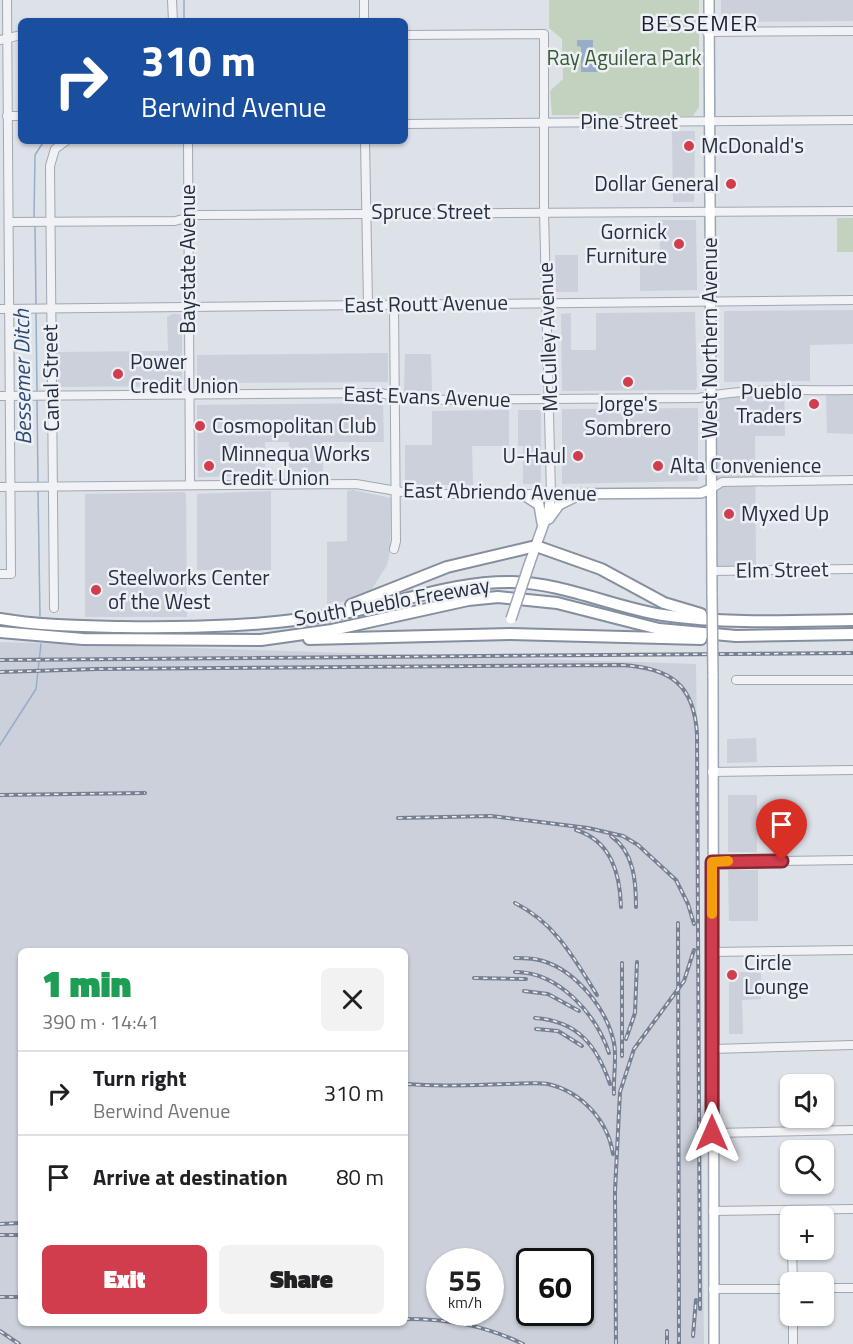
<!DOCTYPE html>
<html lang="en">
<head>
<meta charset="utf-8">
<style>
	:root { --surface:#fff; --page:#f2f2f2; --text:#202124; --muted:#757577; --line:#e0e0e0; --accent:#d23d4e }
	body { margin:0; font-family:"Titillium Web",sans-serif; background:var(--page); color:var(--text); height:100vh; display:flex; flex-direction:column; font-size:22px; white-space:nowrap }
	* { box-sizing:border-box; margin:0 }
	p { font-size:20px; color:var(--muted) }
	.icon { flex:none; width:33px; height:33px; fill:none; stroke:currentColor; stroke-width:2; stroke-linecap:round; stroke-linejoin:round }
	.map { position:relative; flex:1; overflow:hidden }
	.drawer { position:absolute; left:18px; top:948px; width:390px; height:378px; display:flex; flex-direction:column; background:var(--surface); border-radius:9px; box-shadow:0 2px 4px #0004 }
	.drawer>* { flex:none }
	.banner { position:absolute; left:18px; top:18px; width:390px; height:126px; border-radius:9px; box-shadow:0 2px 4px #0004; background:#1a4fa0; color:#fff; overflow:hidden }
	.fabs { position:absolute; left:780px; top:1074px; display:grid; gap:12px }
	.fabs a { display:grid; place-items:center; width:54px; height:54px; border-radius:9px; background:var(--surface); box-shadow:0 2px 4px #0004; font-size:30px }
	.speed { position:absolute; left:426px; top:1248px; display:flex; gap:12px; font-size:30px; font-weight:700; text-align:center }
	.speed>* { display:grid; place-content:center; width:78px; height:78px; border-radius:50%; background:var(--surface); box-shadow:0 2px 4px #0004; line-height:1 }
	.speed small { font-size:15px; font-weight:400 }
	.speed .limit { border:3px solid #111; border-radius:9px; background:#fff; color:#111 }
	.pin { position:absolute; display:grid; place-items:center; width:51px; height:51px; color:#fff; margin:-62px -26px; border-radius:50% 50% 50% 0; rotate:-45deg; box-shadow:0 0 6px #0007 }
	.pin .icon { rotate:45deg }
	.me { position:absolute; width:66px; margin:-33px; rotate:0deg; stroke-linejoin:round; filter:drop-shadow(0 0 4px #0008) }
	.turn { display:flex; align-items:center; gap:21px; height:126px; padding:0 24px; font-size:27px }
	.turn .icon { width:78px; height:78px; stroke-width:2.5 }
	.turn b { display:block; font-size:42px; line-height:51px }
	.round { display:grid; place-items:center; flex:none; width:63px; height:63px; border-radius:9px; background:var(--page) }
	.head { display:flex; align-items:center; justify-content:space-between; height:102px; padding:0 24px }
	h1 { font-size:36px; font-weight:800; line-height:45px; color:#1e9e55 }
	.action { display:flex; gap:12px; margin-top:auto; padding:12px 24px }
	.action a { flex:1; height:69px; border-radius:9px; background:var(--accent); color:#fff; font-size:24px; font-weight:800; line-height:69px; text-align:center }
	.action a+a { background:var(--page); color:var(--text) }
	ul { padding:0; list-style:none }
	li { display:flex; align-items:center; gap:18px; height:84px; padding:0 24px; border-top:2px solid var(--line) }
	li div { flex:1 }
	li b { display:block; font-size:22px }
	li em { font-style:normal }
	.map>svg:first-child { display:block }
	.built { fill:#cbd0da; fill-rule:evenodd }
	.green { fill:#c2d2be }
	.water { fill:#97adc9 }
	.lines { fill:none; stroke-linecap:round; stroke-linejoin:round }
	.stream { stroke:#97adc9; stroke-width:1.5 }
	.minor-casing { stroke:#a2a8b2; stroke-width:10 }
	.major-casing { stroke:#9ca5b4; stroke-width:12 }
	.highway-casing { stroke:#848e9f; stroke-width:14 }
	.minor { stroke:#f0f2f6; stroke-width:8 }
	.major { stroke:#fff; stroke-width:9 }
	.highway { stroke:#fff; stroke-width:10 }
	.rail-casing { stroke:#768092; stroke-width:4 }
	.rail { stroke:#edf0f5; stroke-width:1.5; stroke-dasharray:4.5; stroke-linecap:butt }
	.major-bridge-casing { stroke:#9ca5b4; stroke-width:12; stroke-linecap:butt }
	.major-bridge { stroke:#fff; stroke-width:9 }
	.route-casing { stroke:#882833; stroke-width:15 }
	.route { stroke:#d23d4e; stroke-width:10 }
	.slow { stroke:#f59e0b; stroke-width:10 }
	.poi-dot { fill:#d23d4e; stroke:#edf0f5; stroke-width:2 }
	.labels { text-anchor:middle; stroke-width:5; stroke-linejoin:round; paint-order:stroke }
	.park-label { font-size:21px; fill:#395b33; stroke:#edf0f5 }
	.street-label { font-size:21px; fill:#262e3f; stroke:#edf0f5 }
	.poi-label { font-size:21px; fill:#262e3f; stroke:#edf0f5; text-anchor:start }
	.neighbourhood-label { font-size:22px; letter-spacing:1.5px; fill:#191f2f; stroke:#edf0f5 }
	.water-label { font-size:22px; font-style:italic; fill:#2f4b74; stroke:#edf0f5 }
</style>
</head>
<body>
<div class="map">
<svg width="853" height="1344" viewBox="0 0 853 1344">
	<rect width="100%" height="100%" fill="#dde1e8"/>
	<g class="built">
		<path d="M 721,0 L 853,0 L 853,21 L 721,22 Z"/>
		<path d="M 672,131 L 695,131 L 694,202 L 673,202 Z"/>
		<path d="M 659,220 L 696,220 L 697,290 L 640,291 L 640,254 L 660,254 Z"/>
		<path d="M 555,255 L 578,255 L 578,292 L 556,292 Z"/>
		<path d="M 853,310 L 853,344 L 810,345 L 810,381 L 724,382 L 724,311 Z"/>
		<path d="M 695,312 L 697,387 L 695,390 L 562,391 L 561,314 L 571,313 L 571,350 L 596,350 L 596,313 Z"/>
		<path d="M 172,314 L 180,314 L 182,319 L 182,386 L 58,387 L 57,352 L 168,351 L 167,317 Z"/>
		<path d="M 388,353 L 388,382 L 197,383 L 197,355 Z"/>
		<path d="M 405,354 L 431,354 L 432,391 L 404,392 Z"/>
		<path d="M 853,390 L 853,434 L 827,433 L 826,391 Z"/>
		<path d="M 784,391 L 785,436 L 755,436 L 756,570 L 717,571 L 717,394 Z"/>
		<path d="M 383,403 L 384,442 L 323,442 L 323,474 L 289,475 L 289,442 L 265,442 L 265,476 L 198,477 L 197,405 Z"/>
		<path d="M 698,408 L 698,481 L 562,484 L 562,409 Z"/>
		<path d="M 509,410 L 509,446 L 472,446 L 473,485 L 405,485 L 405,445 L 432,445 L 432,411 Z"/>
		<path d="M 518,410 L 541,410 L 541,484 L 523,484 L 523,446 L 518,446 Z"/>
		<path d="M 353,490 L 391,498 L 390,552 L 387,565 L 372,589 L 362,596 L 327,606 L 327,542 L 347,541 L 347,491 Z"/>
		<path d="M 271,491 L 271,570 L 197,570 L 197,494 Z"/>
		<path d="M 184,492 L 186,494 L 187,617 L 85,617 L 85,494 Z"/>
		<path d="M 0,642 L 696,664 L 704,1344 L 0,1344 ZM 21,951 L 405,951 L 405,1323 L 21,1323 ZM 440,1262 L 490,1262 L 490,1312 L 440,1312 ZM 530,1262 L 580,1262 L 580,1312 L 530,1312 Z"/>
		<path d="M 756,738 L 757,762 L 727,763 L 727,739 Z"/>
		<rect x="728" y="795" width="29" height="57"/>
		<path d="M 728,870 L 758,870 L 758,921 L 729,921 Z"/>
		<path d="M 729,972 L 761,972 L 761,999 L 742,1000 L 743,1034 L 729,1034 Z"/>
	</g>
	<g class="green">
		<path d="M 549,0 L 699,0 L 699,107 L 693,116 L 552,115 L 550,91 L 563,79 L 562,39 L 549,28 Z"/>
		<rect x="837" y="218" width="16" height="34"/>
	</g>
	<path class="water" d="M 577,40 L 593,40 L 593,61 L 603,61 L 604,72 L 581,72 L 581,47 L 577,46 Z"/>
	<g class="lines">
		<g class="stream">
			<path d="M 184,0 L 184,21"/>
			<path d="M 34,218 L 35,155 L 44,141"/>
			<path d="M 35,226 L 36,305"/>
			<path d="M 36,313 L 37,392"/>
			<path d="M 37,400 L 38,482"/>
			<path d="M 38,490 L 40,616"/>
			<path d="M 0,745 L 36,689 L 41,644"/>
		</g>
		<defs>
			<g id="minor">
				<path d="M 172,0 L 173,21"/>
				<path d="M 364,0 L 364,21"/>
				<path d="M 707,32 L 853,31"/>
				<path d="M 0,40 L 21,35"/>
				<path d="M 7,116 L 21,116"/>
				<path d="M 405,124 L 853,120"/>
				<path d="M 188,141 L 190,485"/>
				<path d="M 365,141 L 368,304"/>
				<path d="M 9,222 L 175,221 L 198,215 L 853,211"/>
				<path d="M 0,309 L 853,300"/>
				<path d="M 0,396 L 380,393 L 413,400 L 699,398 C 749,387 802,391 853,390"/>
				<path d="M 0,487 L 356,484 L 414,494 L 551,494 L 544,212 L 544,34 L 405,35"/>
				<path d="M 711,489 L 722,482 L 853,480"/>
				<path d="M 394,549 L 396,541 L 394,304"/>
				<path d="M 712,571 L 853,569"/>
				<path d="M 0,574 L 11,574 L 7,0"/>
				<path d="M 54,608 L 50,166 L 55,149 L 66,141"/>
				<path d="M 736,680 L 853,680"/>
				<path d="M 712,772 L 853,770"/>
				<path d="M 712,862 L 853,860"/>
				<path d="M 712,952 L 853,950"/>
				<path d="M 712,1049 L 853,1045"/>
				<path d="M 712,1133 L 853,1130"/>
				<path d="M 713,1211 L 853,1209"/>
				<path d="M 792,1252 L 793,1282"/>
				<path d="M 824,1288 L 853,1288"/>
				<path d="M 713,1289 L 790,1289"/>
				<path d="M 793,1316 L 793,1344"/>
			</g>
			<g id="major">
				<path d="M 709,0 L 712,594"/>
				<path d="M 522,494 L 539,505 L 542,523"/>
				<path d="M 549,519 L 559,505 L 577,496"/>
				<path d="M 529,565 L 549,509 L 551,494 L 701,493 L 711,489"/>
				<path d="M 713,676 L 714,1344"/>
			</g>
			<g id="highway">
				<path d="M 351,605 L 447,567 L 536,546 L 601,569 L 664,603 L 701,614"/>
				<path d="M 0,619 C 40,626 81,626 122,627 C 196,628 270,626 343,613 C 401,603 453,581 512,582 C 564,583 612,607 663,615 C 725,624 790,621 853,620"/>
				<path d="M 0,632 L 83,639 L 261,640 L 332,630 L 468,600 L 498,597 L 557,603 L 659,629 L 736,636 L 853,634"/>
				<path d="M 309,639 L 510,634 L 701,639"/>
			</g>
		</defs>
		<use href="#minor" class="minor-casing"/>
		<use href="#major" class="major-casing"/>
		<use href="#highway" class="highway-casing"/>
		<use href="#minor" class="minor"/>
		<use href="#major" class="major"/>
		<use href="#highway" class="highway"/>
		<defs>
			<g id="rail">
				<path d="M 0,660 L 853,653"/>
				<path d="M 0,672 L 97,669 L 622,665 C 670,668 694,684 697,734 L 700,1309"/>
				<path d="M 0,795 L 145,793"/>
				<path d="M 398,818 L 491,816 L 588,828 L 623,836 L 638,845 L 676,880 L 688,904 L 694,924"/>
				<path d="M 576,830 C 611,841 620,873 621,907"/>
				<path d="M 611,836 C 634,852 636,881 636,907"/>
				<path d="M 515,903 C 555,923 574,958 597,995"/>
				<path d="M 678,923 L 679,1344"/>
				<path d="M 515,958 C 524,958 534,958 543,961 C 576,971 607,1009 614,1043 C 617,1059 613,1078 614,1094"/>
				<path d="M 622,963 L 622,1056"/>
				<path d="M 515,972 C 559,972 596,1014 609,1053"/>
				<path d="M 474,978 L 526,979"/>
				<path d="M 524,991 L 548,994 L 579,1011"/>
				<path d="M 535,1018 C 578,1021 597,1046 610,1084"/>
				<path d="M 536,1029 L 558,1031 L 582,1046"/>
				<path d="M 626,1039 L 635,1013 L 637,962"/>
				<path d="M 407,1084 C 440,1087 474,1085 507,1084 C 520,1084 535,1082 548,1084 C 582,1092 608,1121 613,1154"/>
				<path d="M 0,1224 L 21,1223"/>
				<path d="M 0,1235 L 21,1235"/>
				<path d="M 0,1297 L 21,1297"/>
				<path d="M 405,1319 C 448,1319 484,1325 523,1344"/>
				<path d="M 0,1331 L 19,1344"/>
				<path d="M 667,1331 L 667,1344"/>
				<path d="M 693,1336 L 696,1300"/>
				<path d="M 616,1344 L 615,1191 L 620,1092 L 634,1049 L 684,981 L 694,950"/>
			</g>
		</defs>
		<use href="#rail" class="rail-casing"/>
		<use href="#rail" class="rail"/>
		<defs>
			<g id="major-bridge">
				<path d="M 712,594 L 713,676"/>
				<path d="M 511,619 L 529,565"/>
			</g>
		</defs>
		<use href="#major-bridge" class="major-bridge-casing"/>
		<use href="#major-bridge" class="major-bridge"/>
	</g>
	<g class="lines">
		<defs>
			<path id="route" d="M 712,1133 L 712,862 L 782,861"/>
		</defs>
		<use href="#route" class="route-casing"/>
		<use href="#route" class="route"/>
		<path class="slow" d="M 712,914 L 712,862 L 728,861"/>
	</g>
	<g class="poi-dot">
		<circle cx="689" cy="146" r="6"/>
		<circle cx="731" cy="184" r="6"/>
		<circle cx="679" cy="244" r="6"/>
		<circle cx="118" cy="374" r="6"/>
		<circle cx="628" cy="382" r="6"/>
		<circle cx="814" cy="404" r="6"/>
		<circle cx="200" cy="426" r="6"/>
		<circle cx="578" cy="456" r="6"/>
		<circle cx="209" cy="466" r="6"/>
		<circle cx="658" cy="466" r="6"/>
		<circle cx="729" cy="514" r="6"/>
		<circle cx="96" cy="590" r="6"/>
		<circle cx="732" cy="975" r="6"/>
	</g>
	<g class="labels">
		<g class="park-label">
			<text x="624" y="65">Ray Aguilera Park</text>
		</g>
		<g class="street-label">
			<text x="629" y="129">Pine Street</text>
			<text x="431" y="219">Spruce Street</text>
			<text transform="translate(188 259) rotate(-90)" y="7">Baystate Avenue</text>
			<text transform="translate(426 304) rotate(-1)" y="7">East Routt Avenue</text>
			<text transform="translate(548 337) rotate(-92)" y="7">McCulley Avenue</text>
			<text transform="translate(710 338) rotate(-90)" y="7">West Northern Avenue</text>
			<text transform="translate(51 378) rotate(-91)" y="7">Canal Street</text>
			<text transform="translate(427 397) rotate(2)" y="7">East Evans Avenue</text>
			<text transform="translate(500 492) rotate(1)" y="7">East Abriendo Avenue</text>
			<text transform="translate(782 570) rotate(-1)" y="7">Elm Street</text>
			<text transform="translate(392 602) rotate(-10)" y="7">South Pueblo Freeway</text>
		</g>
		<g class="poi-label">
			<text x="701" y="153">McDonald's</text>
			<text x="719" y="191" text-anchor="end">Dollar General</text>
			<text x="667" y="239" text-anchor="end">Gornick<tspan x="667" dy="24">Furniture</tspan></text>
			<text x="130" y="369">Power<tspan x="130" dy="24">Credit Union</tspan></text>
			<text x="802" y="399" text-anchor="end">Pueblo<tspan x="802" dy="24">Traders</tspan></text>
			<text x="628" y="411" text-anchor="middle">Jorge's<tspan x="628" dy="24">Sombrero</tspan></text>
			<text x="212" y="433">Cosmopolitan Club</text>
			<text x="221" y="461">Minnequa Works<tspan x="221" dy="24">Credit Union</tspan></text>
			<text x="566" y="463" text-anchor="end">U-Haul</text>
			<text x="670" y="473">Alta Convenience</text>
			<text x="741" y="521">Myxed Up</text>
			<text x="108" y="585">Steelworks Center<tspan x="108" dy="24">of the West</tspan></text>
			<text x="744" y="970">Circle<tspan x="744" dy="24">Lounge</tspan></text>
		</g>
		<g class="neighbourhood-label">
			<text x="700" y="31">BESSEMER</text>
		</g>
		<g class="water-label">
			<text transform="translate(22 377) rotate(-91)" y="8">Bessemer Ditch</text>
		</g>
	</g>
</svg>
<div class="fabs">
<a><svg class="icon" aria-label="sound" viewBox="0 0 24 24"><path d="M4 9h4l5-4v14l-5-4H4zM17 9q2 3 0 6"/></svg></a>
<a><svg class="icon" aria-label="search" viewBox="0 0 24 24"><circle cx="10" cy="10" r="6"/><path d="M15 15l6 6"/></svg></a>
<a>+</a>
<a>−</a>
</div>
<div class="speed"><div>55<small>km/h</small></div><div class="limit">60</div></div>
<div class="pin" style="left:782px;top:861px;background:#d93025"><svg class="icon" aria-label="arrive" viewBox="0 0 24 24"><path d="M6 21V4h12l-3 4 3 4H6"/></svg></div>
<svg class="me" style="left:712px;top:1133px" viewBox="-20 -20 40 40"><path d="M0-17L14 15 0 8-14 15z" fill="#d23d4e" stroke="#fff" stroke-width="4"/></svg>
<div class="banner">
<div class="turn"><svg class="icon" aria-label="right" viewBox="0 0 24 24"><path d="M7 20v-9h11M14 6l5 5-5 5"/></svg><div><b>310 m</b>Berwind Avenue</div></div>
</div>
<section class="drawer">
<div class="head"><div><h1>1 min</h1><p>390 m · 14:41</p></div><a class="round"><svg class="icon" aria-label="close" viewBox="0 0 24 24"><path d="M6 6l12 12M18 6L6 18"/></svg></a></div>
<ul>
<li><svg class="icon" aria-label="right" viewBox="0 0 24 24"><path d="M7 20v-9h11M14 6l5 5-5 5"/></svg><div><b>Turn right</b><p>Berwind Avenue</p></div><em>310 m</em></li>
<li><svg class="icon" aria-label="arrive" viewBox="0 0 24 24"><path d="M6 21V4h12l-3 4 3 4H6"/></svg><div><b>Arrive at destination</b></div><em>80 m</em></li>
</ul>
<div class="action"><a>Exit</a><a>Share</a></div>
</section>
</div>
</body>
</html>
